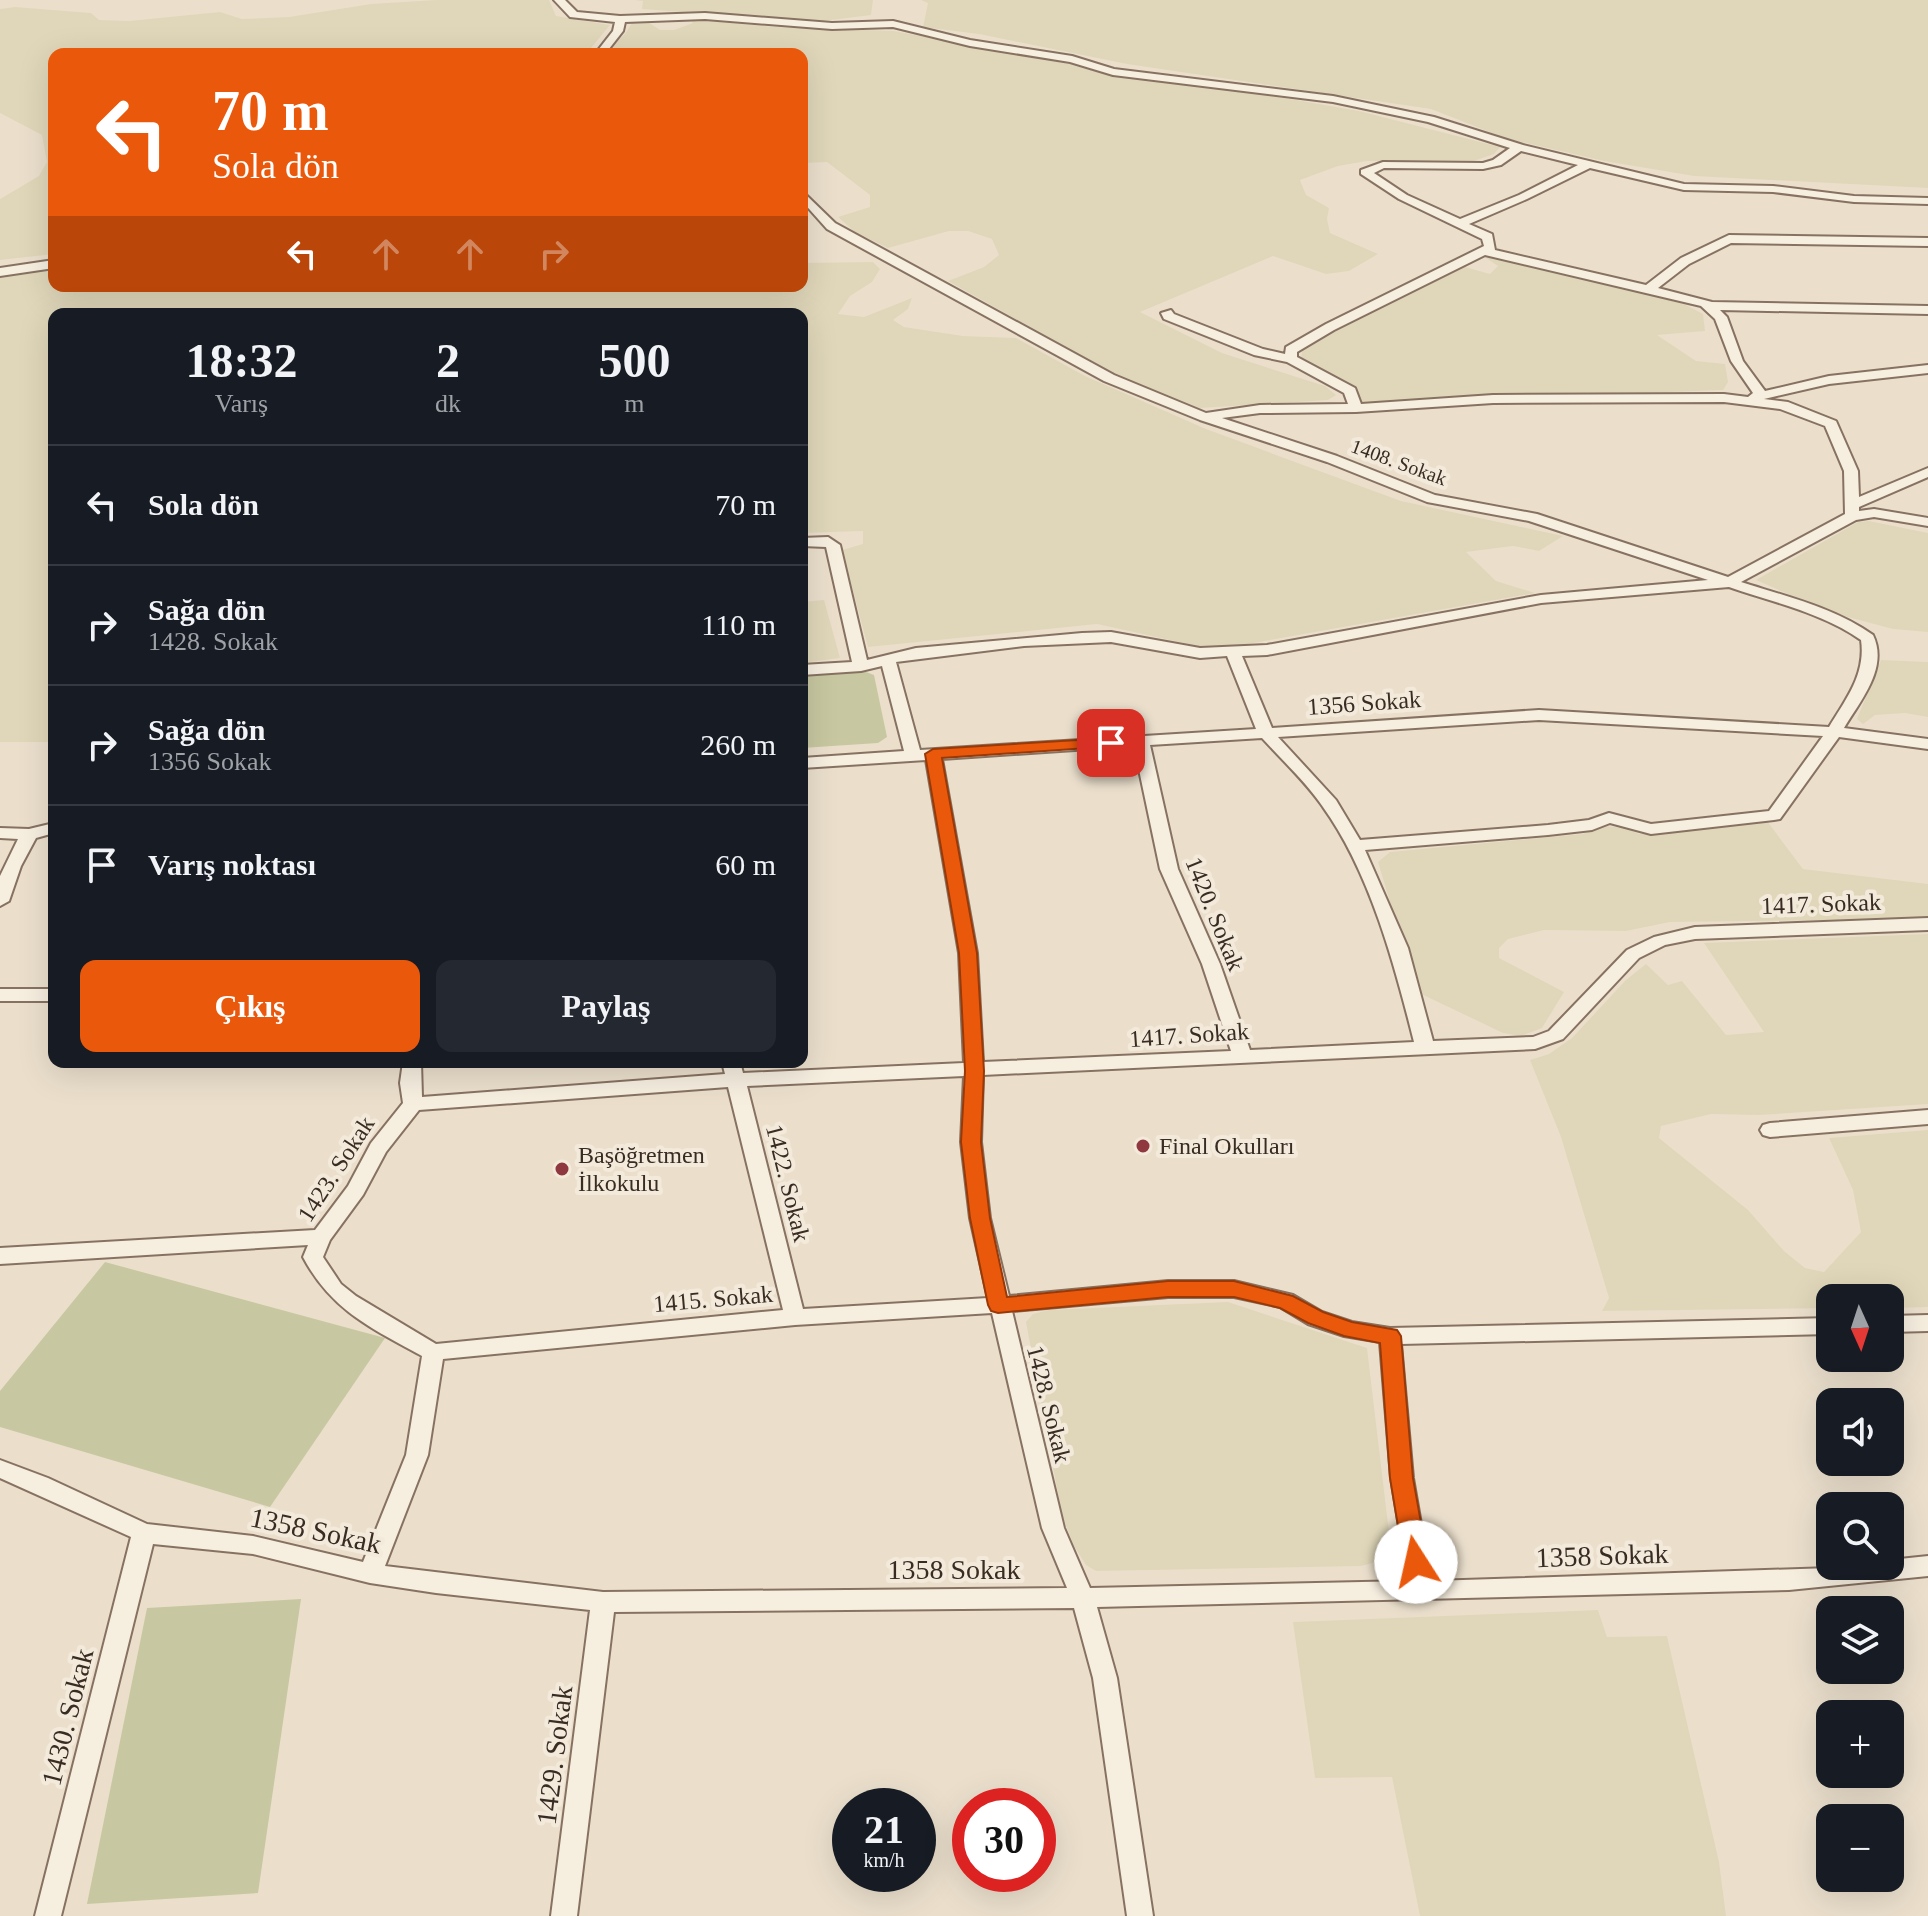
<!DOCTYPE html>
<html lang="tr">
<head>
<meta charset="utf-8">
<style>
	:root { --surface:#171b24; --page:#242831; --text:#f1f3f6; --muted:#9ea1a6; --line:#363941; --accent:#ea580c }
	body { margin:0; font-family:"Times New Roman",serif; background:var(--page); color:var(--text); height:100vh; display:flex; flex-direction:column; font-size:30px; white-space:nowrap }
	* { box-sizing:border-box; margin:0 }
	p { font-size:26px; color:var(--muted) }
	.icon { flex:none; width:44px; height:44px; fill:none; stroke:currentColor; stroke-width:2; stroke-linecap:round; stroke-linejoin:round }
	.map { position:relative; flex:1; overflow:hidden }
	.sheet { position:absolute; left:48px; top:308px; width:760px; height:760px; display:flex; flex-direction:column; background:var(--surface); border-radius:16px; box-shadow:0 8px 32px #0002 }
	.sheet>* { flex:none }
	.banner { position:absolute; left:48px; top:48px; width:760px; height:244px; border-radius:16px; box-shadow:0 8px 32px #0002; background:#ea580c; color:#fff; overflow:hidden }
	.needle { width:52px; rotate:177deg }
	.controls { position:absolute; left:1816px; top:1284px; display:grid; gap:16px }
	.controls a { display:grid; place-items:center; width:88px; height:88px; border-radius:16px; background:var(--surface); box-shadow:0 8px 32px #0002; font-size:40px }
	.speed { position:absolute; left:832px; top:1788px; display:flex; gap:16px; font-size:40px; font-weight:700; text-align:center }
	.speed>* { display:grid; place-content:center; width:104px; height:104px; border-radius:50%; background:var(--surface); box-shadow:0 8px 32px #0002; line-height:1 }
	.speed small { font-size:20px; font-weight:400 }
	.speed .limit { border:12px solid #d22; background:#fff; color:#111 }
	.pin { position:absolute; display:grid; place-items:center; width:68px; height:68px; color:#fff; margin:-34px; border-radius:16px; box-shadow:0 4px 12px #0006 }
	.me { position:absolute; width:88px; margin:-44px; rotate:350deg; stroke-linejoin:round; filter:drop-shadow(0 0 6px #0008) }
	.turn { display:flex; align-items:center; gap:28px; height:168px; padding:0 32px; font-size:36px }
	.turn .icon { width:104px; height:104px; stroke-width:2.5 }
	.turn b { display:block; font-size:56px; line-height:68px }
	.lanes { display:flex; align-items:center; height:76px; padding:0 32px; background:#0003; justify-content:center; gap:40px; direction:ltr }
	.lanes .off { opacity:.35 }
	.eta { display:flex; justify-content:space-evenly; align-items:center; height:136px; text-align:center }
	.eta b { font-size:48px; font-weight:700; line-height:56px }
	.action { display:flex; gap:16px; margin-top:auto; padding:16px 32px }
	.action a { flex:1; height:92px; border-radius:16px; background:var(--accent); color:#fff; font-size:32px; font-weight:700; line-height:92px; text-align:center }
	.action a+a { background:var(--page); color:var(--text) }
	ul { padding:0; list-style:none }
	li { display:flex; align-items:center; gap:24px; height:120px; padding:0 32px; border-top:2px solid var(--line) }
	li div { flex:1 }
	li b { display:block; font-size:30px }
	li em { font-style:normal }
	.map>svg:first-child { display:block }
	.farmland { fill:#e0d7ba }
	.green { fill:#c7c8a1 }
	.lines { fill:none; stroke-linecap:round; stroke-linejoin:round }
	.street-casing { stroke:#877262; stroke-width:4 }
	.street { fill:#f6eedf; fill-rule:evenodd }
	.route { fill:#ea580c; stroke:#983908; stroke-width:2 }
	.poi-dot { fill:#8f383f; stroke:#f3eadb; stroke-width:3 }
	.labels { text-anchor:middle; stroke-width:8; stroke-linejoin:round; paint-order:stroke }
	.far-street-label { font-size:20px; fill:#392c23; stroke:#f3eadb }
	.street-label { font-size:24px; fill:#392c23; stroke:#f3eadb }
	.poi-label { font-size:24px; fill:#392c23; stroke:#f3eadb; text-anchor:start }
	.near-street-label { font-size:28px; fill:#392c23; stroke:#f3eadb }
</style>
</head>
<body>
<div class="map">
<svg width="1928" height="1916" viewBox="0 0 1928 1916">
	<rect width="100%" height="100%" fill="#ebdfcc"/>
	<g class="farmland">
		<path d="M 437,0 L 549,0 L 556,16 L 610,25 L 586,54 L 54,54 L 54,254 L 0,260 L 0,199 L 39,176 L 47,162 L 42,135 L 0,113 L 0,9 L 15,7 L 91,13 L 99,20 L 129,21 L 220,12 L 242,19 L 289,17 L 371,4 Z"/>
		<path d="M 634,0 L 873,0 L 871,15 L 815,22 L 642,9 L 643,1 Z"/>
		<path d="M 921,0 L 1928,0 L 1928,188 L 1694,176 L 1604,161 L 1505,138 L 1431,109 L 1127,64 L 979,34 L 923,27 L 928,3 Z"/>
		<path d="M 690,19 L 774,27 L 894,31 L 1061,62 L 1105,74 L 1273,96 L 1359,111 L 1500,147 L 1494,154 L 1474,161 L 1367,161 L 1338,166 L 1300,180 L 1306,195 L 1329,208 L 1327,219 L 1330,233 L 1378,254 L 1349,271 L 1326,274 L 1273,256 L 1140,312 L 1222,353 L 1325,386 L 1336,395 L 1328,400 L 1200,408 L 1112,373 L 948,281 L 984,267 L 999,255 L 992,239 L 968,231 L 949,231 L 888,248 L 855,232 L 838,217 L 870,207 L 870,195 L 827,162 L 802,163 L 802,54 L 608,54 L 611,46 L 625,34 L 632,23 L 648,22 L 660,30 L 674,30 L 693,23 Z"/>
		<path d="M 1486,258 L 1504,258 L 1684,304 L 1703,314 L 1705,331 L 1657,335 L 1696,361 L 1725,364 L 1728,382 L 1723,390 L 1360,403 L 1301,358 L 1303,346 L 1465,267 L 1490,274 L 1498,266 Z"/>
		<path d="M 873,262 L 880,269 L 872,282 L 850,296 L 838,314 L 864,317 L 912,298 L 908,309 L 893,320 L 904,327 L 963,336 L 1016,338 L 1085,376 L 1206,429 L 1401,501 L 1563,536 L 1539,551 L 1513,546 L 1466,552 L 1496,581 L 1535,593 L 1225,648 L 1202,647 L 1097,624 L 868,647 L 842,550 L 863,544 L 863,531 L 802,533 L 802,314 L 54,314 L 54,742 L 0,742 L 0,278 L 54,269 L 54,286 L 802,286 L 802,263 Z"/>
		<path d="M 1869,521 L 1928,533 L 1928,632 L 1893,629 L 1829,612 L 1756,580 L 1858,522 Z"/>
		<path d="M 824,600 L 840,658 L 802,663 L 802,602 Z"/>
		<path d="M 1881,660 L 1928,662 L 1928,717 L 1905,713 L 1875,715 L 1863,724 L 1857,719 Z"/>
		<path d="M 1767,821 L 1803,869 L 1928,884 L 1928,919 L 1670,922 L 1626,931 L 1544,930 L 1508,939 L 1499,948 L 1499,958 L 1564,992 L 1542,1028 L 1521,1036 L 1503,1033 L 1417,992 L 1378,862 L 1390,852 L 1583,834 L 1604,826 L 1625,828 L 1639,834 Z"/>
		<path d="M 1928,934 L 1928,1104 L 1759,1115 L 1711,1114 L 1661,1126 L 1659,1138 L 1748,1210 L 1784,1251 L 1805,1268 L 1824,1272 L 1861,1232 L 1853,1190 L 1829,1138 L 1928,1130 L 1928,1307 L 1890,1308 L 1890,1298 L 1830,1298 L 1830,1308 L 1602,1311 L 1609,1298 L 1561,1137 L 1530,1060 L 1549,1054 L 1572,1038 L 1626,980 L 1646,964 L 1668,985 L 1682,981 L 1726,1035 L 1764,1032 L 1704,943 Z"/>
		<path d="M 1228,1302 L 1367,1348 L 1392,1558 L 1361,1566 L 1096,1571 L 1086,1565 L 1074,1546 L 1062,1515 L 1026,1322 L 1033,1314 L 1049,1310 Z"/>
		<path d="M 1598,1610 L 1607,1637 L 1667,1636 L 1719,1862 L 1726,1916 L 1420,1916 L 1392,1777 L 1315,1778 L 1293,1622 Z"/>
	</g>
	<g class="green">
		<path d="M 861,670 L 874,675 L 887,737 L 878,743 L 802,748 L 802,675 Z"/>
		<path d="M 105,1262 L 385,1338 L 270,1507 L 0,1427 L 0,1391 Z"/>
		<path d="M 301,1599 L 258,1893 L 87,1904 L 147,1608 Z"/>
	</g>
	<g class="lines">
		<defs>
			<g id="street">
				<path d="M 554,0 L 565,0 L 577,12 L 620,16 L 705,13 L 832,23 L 893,21 L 970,40 L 1072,56 L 1114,69 L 1333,96 L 1434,117 L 1523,145 L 1684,184 L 1773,186 L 1854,196 L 1928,198 L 1928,204 L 1854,202 L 1773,192 L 1684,190 L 1590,168 L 1527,199 L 1469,224 L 1492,234 L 1495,250 L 1646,285 L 1681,258 L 1729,235 L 1928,238 L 1928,246 L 1731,243 L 1689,264 L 1658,288 L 1712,302 L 1928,306 L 1928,314 L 1720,310 L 1727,317 L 1743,361 L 1765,391 L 1829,376 L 1928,365 L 1928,373 L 1829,384 L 1764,399 L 1788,402 L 1836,421 L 1858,471 L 1859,497 L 1928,468 L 1928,477 L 1859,507 L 1859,511 L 1874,509 L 1928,518 L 1928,526 L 1874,517 L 1856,520 L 1741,582 C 1785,596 1835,608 1873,635 C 1889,668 1860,701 1844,728 L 1928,739 L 1928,749 L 1839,737 L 1780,819 L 1774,820 L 1651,834 L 1610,823 L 1592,830 L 1548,835 L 1365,850 L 1408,948 L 1433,1041 L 1533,1037 L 1549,1031 L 1627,950 L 1654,937 L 1695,927 L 1928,918 L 1928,930 L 1695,939 L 1665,945 L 1639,958 L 1563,1039 L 1535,1049 L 983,1075 L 981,1142 L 990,1218 L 1009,1296 L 1168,1281 L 1234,1281 L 1293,1295 L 1322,1312 L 1352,1322 L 1390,1328 L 1830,1318 L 1830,1334 L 1401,1344 L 1413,1478 L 1431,1581 L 1890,1566 L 1890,1560 L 1928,1556 L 1928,1576 L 1789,1590 L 1097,1607 L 1117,1678 L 1153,1916 L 1127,1916 L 1093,1678 L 1074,1608 L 614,1612 L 577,1916 L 551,1916 L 590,1610 L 436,1593 L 370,1583 L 253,1554 L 153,1544 L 61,1916 L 35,1916 L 131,1537 L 0,1478 L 0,1460 L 48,1478 L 147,1524 L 253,1536 L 363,1562 L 406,1455 L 422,1356 C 371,1328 331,1310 303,1257 L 308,1245 L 0,1264 L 0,1248 L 315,1230 L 348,1186 L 371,1143 L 403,1103 L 400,1083 L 403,1062 L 421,1062 L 422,1097 L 725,1074 L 722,1062 L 740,1062 L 743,1073 L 964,1063 L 959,953 L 926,760 L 802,768 L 802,758 L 904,751 L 882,666 L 861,671 L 802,675 L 802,665 L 852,662 L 826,547 L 802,546 L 802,538 L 828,537 L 840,545 L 867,660 L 916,648 L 1082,633 L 1111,632 L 1200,648 L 1267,645 L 1541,595 L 1708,580 L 1529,521 L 1427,502 L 1327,462 L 1200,420 L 1104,381 L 827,229 L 802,201 L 802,191 L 835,223 L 1114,375 L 1206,413 L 1260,405 L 1348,404 L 1344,393 L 1287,362 L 1254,355 L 1164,319 L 1161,313 L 1171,310 L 1174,314 L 1263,349 L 1285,354 L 1286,347 L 1326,324 L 1484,246 L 1482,239 L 1399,199 L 1361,174 L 1361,170 L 1383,162 L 1483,163 L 1493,160 L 1510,148 L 1428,122 L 1333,102 L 1113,75 L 1070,62 L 970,46 L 893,27 L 832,29 L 705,19 L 625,22 L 623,31 L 605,54 L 595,54 L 613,31 L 615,22 L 570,17 ZM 1521,151 L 1578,165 L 1519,195 L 1460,219 L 1407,195 L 1374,173 L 1384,168 L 1483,169 L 1501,165 ZM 1485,255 L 1701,306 L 1715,319 L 1731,361 L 1753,393 L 1748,397 L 1724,394 L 1493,395 L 1361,404 L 1355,388 L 1297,357 L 1297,352 L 1334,330 ZM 1724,402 L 1780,409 L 1825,426 L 1844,471 L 1845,514 L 1728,577 L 1537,514 L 1435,495 L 1337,456 L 1222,418 L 1260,413 L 1356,412 L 1493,403 ZM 1729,587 C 1772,602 1823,613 1861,640 C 1866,674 1846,699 1829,727 L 1539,710 L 1272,728 L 1242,656 L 1267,655 L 1541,603 ZM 1111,642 L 1200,658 L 1227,656 L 1256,729 L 920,750 L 896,662 L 1024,646 ZM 1539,720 L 1823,736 L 1769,811 L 1651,824 L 1609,813 L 1589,820 L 1548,825 L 1360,840 L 1336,800 L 1278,737 ZM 1262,738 C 1282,760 1306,782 1323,807 C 1370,872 1395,966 1414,1042 L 1250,1050 L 1220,964 L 1178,869 L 1150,745 ZM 1134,746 L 1160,869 L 1202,964 L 1231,1051 L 983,1062 L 977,953 L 942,759 ZM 964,1076 L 961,1142 L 970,1218 L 988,1298 L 803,1309 L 747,1086 ZM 728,1087 L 783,1310 L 436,1344 L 356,1296 L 341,1284 L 323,1257 L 330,1240 L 363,1195 L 386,1152 L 419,1110 ZM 1168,1297 L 1234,1297 L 1280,1307 L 1308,1324 L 1344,1336 L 1380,1342 L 1391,1478 L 1408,1581 L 1090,1588 L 1064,1528 L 1012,1311 ZM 992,1313 L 1042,1528 L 1067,1588 L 603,1592 L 385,1566 L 428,1455 L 443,1359 L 795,1325 Z"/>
				<path d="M 54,260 L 54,268 L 0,276 L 0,268 Z"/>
				<path d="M 54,823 L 54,833 L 36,838 L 21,866 L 9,901 L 0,906 L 0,876 L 18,839 L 0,838 L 0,828 L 29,829 Z"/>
				<rect x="0" y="989" width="54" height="12"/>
				<path d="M 1928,1110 L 1928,1124 L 1770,1137 L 1763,1135 L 1760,1130 L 1763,1125 L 1770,1123 Z"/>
				<path d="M 1928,1315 L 1928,1331 L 1890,1332 L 1890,1316 Z"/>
			</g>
		</defs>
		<use href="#street" class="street-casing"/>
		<use href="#street" class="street"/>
	</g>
	<path class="route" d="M 1111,738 L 1119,743 L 1117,746 L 942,758 L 977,953 L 984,1071 L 981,1142 L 990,1218 L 1007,1297 L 1168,1281 L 1234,1281 L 1293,1296 L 1323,1312 L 1352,1322 L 1397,1330 L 1401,1336 L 1413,1478 L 1428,1562 L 1424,1569 L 1416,1572 L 1408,1569 L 1404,1562 L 1390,1478 L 1380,1343 L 1344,1336 L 1308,1323 L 1280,1308 L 1234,1297 L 1168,1297 L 998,1313 L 991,1311 L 988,1305 L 970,1218 L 961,1142 L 965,1071 L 959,953 L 925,754 L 933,749 Z"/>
	<g class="poi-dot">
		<circle cx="1143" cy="1146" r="8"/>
		<circle cx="562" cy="1169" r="8"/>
	</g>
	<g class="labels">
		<g class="far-street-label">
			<text transform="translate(1399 462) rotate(20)" y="7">1408. Sokak</text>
		</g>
		<g class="street-label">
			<text transform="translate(1364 703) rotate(-4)" y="8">1356 Sokak</text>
			<text transform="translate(1821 904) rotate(-2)" y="8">1417. Sokak</text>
			<text transform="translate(1215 914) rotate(68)" y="8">1420. Sokak</text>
			<text transform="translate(1189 1035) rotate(-4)" y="8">1417. Sokak</text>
			<text transform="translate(336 1169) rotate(-57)" y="8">1423. Sokak</text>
			<text transform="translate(788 1183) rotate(76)" y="8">1422. Sokak</text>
			<text transform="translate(713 1299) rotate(-5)" y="8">1415. Sokak</text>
			<text transform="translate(1049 1404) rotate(76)" y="8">1428. Sokak</text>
		</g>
		<g class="poi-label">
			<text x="1159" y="1154">Final Okulları</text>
			<text x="578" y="1163">Başöğretmen<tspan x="578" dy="28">İlkokulu</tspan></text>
		</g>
		<g class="near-street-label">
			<text transform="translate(316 1530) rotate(12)" y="10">1358 Sokak</text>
			<text transform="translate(1602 1555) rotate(-2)" y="10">1358 Sokak</text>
			<text x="954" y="1579">1358 Sokak</text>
			<text transform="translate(67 1717) rotate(-76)" y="10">1430. Sokak</text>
			<text transform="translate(554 1755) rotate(-83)" y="10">1429. Sokak</text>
		</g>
	</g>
</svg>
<div class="controls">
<a><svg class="needle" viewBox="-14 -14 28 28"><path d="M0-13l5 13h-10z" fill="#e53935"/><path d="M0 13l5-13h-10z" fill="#9ea1a6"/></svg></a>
<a><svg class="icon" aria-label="sound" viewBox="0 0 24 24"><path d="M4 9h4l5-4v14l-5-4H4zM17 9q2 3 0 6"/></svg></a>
<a><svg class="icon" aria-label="search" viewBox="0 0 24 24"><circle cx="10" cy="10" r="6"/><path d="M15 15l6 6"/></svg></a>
<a><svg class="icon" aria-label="layers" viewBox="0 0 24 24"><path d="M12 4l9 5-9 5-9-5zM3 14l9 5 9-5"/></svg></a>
<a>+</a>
<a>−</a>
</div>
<div class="speed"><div>21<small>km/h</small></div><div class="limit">30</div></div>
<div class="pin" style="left:1111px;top:743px;background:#d93025"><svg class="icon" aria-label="arrive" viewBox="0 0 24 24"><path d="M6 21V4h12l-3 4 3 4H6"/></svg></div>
<svg class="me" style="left:1416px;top:1562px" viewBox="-20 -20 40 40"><circle r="19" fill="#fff"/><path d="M0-13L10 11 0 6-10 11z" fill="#ea580c"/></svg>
<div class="banner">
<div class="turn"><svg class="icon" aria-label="left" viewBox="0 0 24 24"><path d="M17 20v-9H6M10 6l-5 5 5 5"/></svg><div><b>70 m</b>Sola dön</div></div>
<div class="lanes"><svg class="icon" aria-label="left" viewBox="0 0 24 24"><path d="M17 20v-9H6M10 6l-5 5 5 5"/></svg><svg class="icon off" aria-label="ahead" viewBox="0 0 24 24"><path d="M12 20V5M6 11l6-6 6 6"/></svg><svg class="icon off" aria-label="ahead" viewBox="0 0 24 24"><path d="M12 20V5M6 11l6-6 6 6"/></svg><svg class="icon off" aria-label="right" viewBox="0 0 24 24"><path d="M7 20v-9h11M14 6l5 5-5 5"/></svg></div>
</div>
<section class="sheet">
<div class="eta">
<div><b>18:32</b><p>Varış</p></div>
<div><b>2</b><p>dk</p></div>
<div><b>500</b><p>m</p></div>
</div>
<ul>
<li><svg class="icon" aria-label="left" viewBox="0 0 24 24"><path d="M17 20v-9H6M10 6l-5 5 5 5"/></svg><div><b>Sola dön</b></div><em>70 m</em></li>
<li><svg class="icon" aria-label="right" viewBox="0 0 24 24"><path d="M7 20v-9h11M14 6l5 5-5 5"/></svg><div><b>Sağa dön</b><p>1428. Sokak</p></div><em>110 m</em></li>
<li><svg class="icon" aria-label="right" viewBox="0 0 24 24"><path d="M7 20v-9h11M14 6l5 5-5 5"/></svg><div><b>Sağa dön</b><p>1356 Sokak</p></div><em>260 m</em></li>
<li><svg class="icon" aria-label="arrive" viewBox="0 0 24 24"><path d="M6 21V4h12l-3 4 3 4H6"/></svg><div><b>Varış noktası</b></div><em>60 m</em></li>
</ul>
<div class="action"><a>Çıkış</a><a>Paylaş</a></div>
</section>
</div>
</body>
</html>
